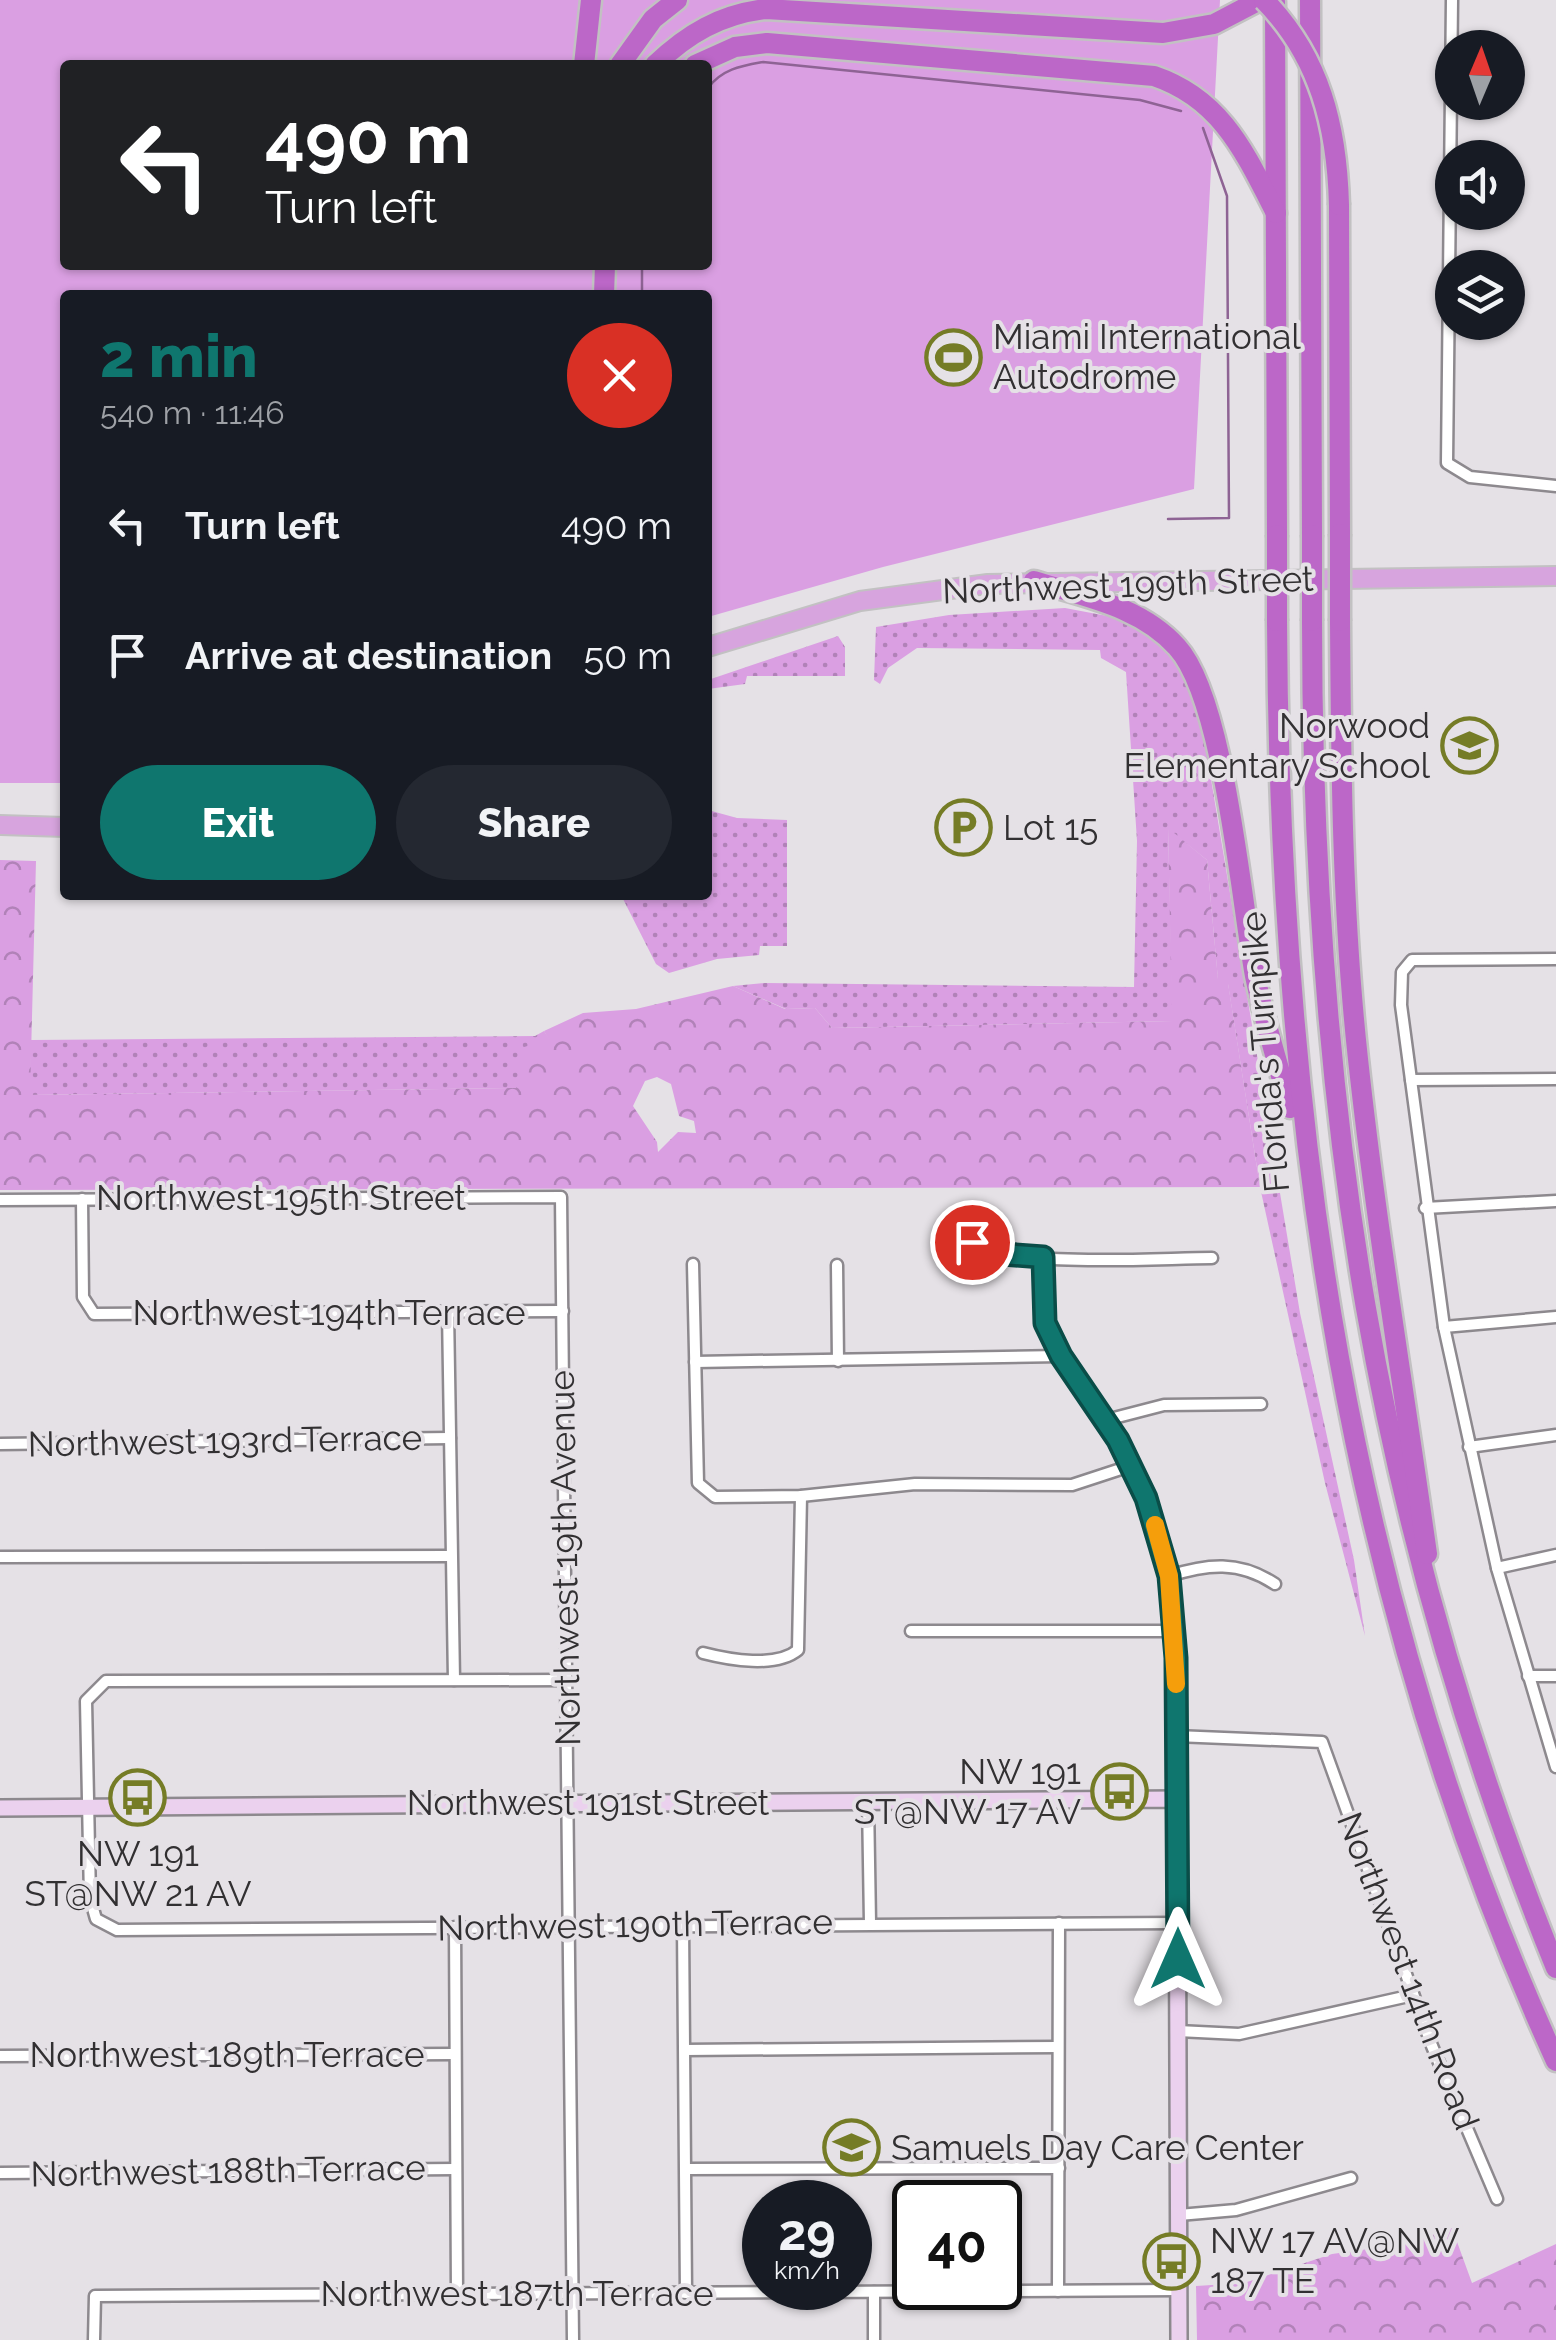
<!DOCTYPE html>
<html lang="en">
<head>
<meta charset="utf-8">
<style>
	:root { --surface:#171b24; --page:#242831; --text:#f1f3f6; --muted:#9ea1a6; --accent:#0f766e }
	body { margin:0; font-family:Raleway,sans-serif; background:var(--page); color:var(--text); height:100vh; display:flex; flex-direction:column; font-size:38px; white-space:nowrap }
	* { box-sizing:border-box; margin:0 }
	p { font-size:32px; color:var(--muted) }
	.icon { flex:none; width:55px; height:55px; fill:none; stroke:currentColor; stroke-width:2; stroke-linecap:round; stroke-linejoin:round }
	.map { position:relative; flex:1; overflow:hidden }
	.panel { position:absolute; left:60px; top:290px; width:652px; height:610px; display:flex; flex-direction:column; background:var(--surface); border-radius:10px; box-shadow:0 2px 8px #0004 }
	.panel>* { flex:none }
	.banner { position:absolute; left:60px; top:60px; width:652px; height:210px; border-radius:10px; box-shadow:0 2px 8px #0004; background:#202124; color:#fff; overflow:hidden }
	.needle { width:65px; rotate:2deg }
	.fabs { position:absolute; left:1435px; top:30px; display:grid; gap:20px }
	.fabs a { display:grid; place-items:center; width:90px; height:90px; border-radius:50%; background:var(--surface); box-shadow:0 2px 8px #0004; font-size:50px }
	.speed { position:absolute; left:742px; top:2180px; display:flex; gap:20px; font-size:50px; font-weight:700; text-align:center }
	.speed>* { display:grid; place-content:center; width:130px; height:130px; border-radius:50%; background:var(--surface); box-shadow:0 2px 8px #0004; line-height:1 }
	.speed small { font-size:25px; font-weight:400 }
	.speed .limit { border:5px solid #111; border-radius:15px; background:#fff; color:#111 }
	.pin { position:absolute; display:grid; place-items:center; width:85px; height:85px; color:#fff; margin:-42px; border:5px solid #fff; border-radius:50%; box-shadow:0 2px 10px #0007 }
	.me { position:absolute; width:110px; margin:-55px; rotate:0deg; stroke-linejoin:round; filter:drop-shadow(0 0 8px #0008) }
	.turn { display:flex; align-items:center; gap:35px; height:210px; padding:0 40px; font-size:45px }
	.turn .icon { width:130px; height:130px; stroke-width:2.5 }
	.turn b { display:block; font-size:70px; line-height:85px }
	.round { display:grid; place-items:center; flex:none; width:105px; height:105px; border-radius:52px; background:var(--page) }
	.head { display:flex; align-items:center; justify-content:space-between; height:170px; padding:0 40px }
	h1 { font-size:60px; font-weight:800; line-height:75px; color:var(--accent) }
	.primary-button { display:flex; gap:20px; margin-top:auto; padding:20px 40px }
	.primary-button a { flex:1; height:115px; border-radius:60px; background:var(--accent); color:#fff; font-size:40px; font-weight:800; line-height:115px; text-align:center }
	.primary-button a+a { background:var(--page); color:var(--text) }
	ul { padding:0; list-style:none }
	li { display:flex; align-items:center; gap:30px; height:130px; padding:0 40px }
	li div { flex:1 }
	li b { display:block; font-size:38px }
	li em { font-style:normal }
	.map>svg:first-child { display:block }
	.grass { fill:url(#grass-dots) }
	.forest { fill:url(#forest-crowns); fill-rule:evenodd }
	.pitch { fill:#da9fe2; fill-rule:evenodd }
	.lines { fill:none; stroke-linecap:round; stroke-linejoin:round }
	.stream { stroke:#8e6394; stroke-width:2.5 }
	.street-casing { stroke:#8d898e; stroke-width:15 }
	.secondary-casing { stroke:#8d898e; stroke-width:20 }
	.primary-casing { stroke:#c2c1c2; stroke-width:22 }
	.highway-casing { stroke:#c2c1c2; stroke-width:25 }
	.street { stroke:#fff; stroke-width:10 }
	.secondary { stroke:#ebd1ee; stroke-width:15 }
	.primary { stroke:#d7a4de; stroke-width:18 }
	.highway { stroke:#bc67c8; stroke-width:20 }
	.highway-bridge-casing { stroke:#c2c1c2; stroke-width:25; stroke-linecap:butt }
	.highway-bridge { stroke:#bc67c8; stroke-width:20 }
	.route-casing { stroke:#0a4d48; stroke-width:25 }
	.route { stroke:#0f766e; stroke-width:18 }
	.slow { stroke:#f59e0b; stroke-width:18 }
	.labels { text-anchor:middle; stroke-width:8; stroke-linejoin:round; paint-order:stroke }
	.poi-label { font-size:35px; fill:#323032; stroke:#e5e1e6; text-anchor:start }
	.street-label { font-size:35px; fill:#323032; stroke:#e5e1e6 }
</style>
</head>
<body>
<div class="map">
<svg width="1556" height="2340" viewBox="0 0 1556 2340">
	<defs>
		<pattern id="grass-dots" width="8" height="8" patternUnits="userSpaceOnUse" patternTransform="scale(2.5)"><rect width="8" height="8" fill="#da9fe2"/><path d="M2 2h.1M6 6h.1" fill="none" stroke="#b182b8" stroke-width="1.8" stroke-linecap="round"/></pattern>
		<pattern id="forest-crowns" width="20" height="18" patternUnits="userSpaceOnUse" patternTransform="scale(2.5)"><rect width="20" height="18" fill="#da9fe2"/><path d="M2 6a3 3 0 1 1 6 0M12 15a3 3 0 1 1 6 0" fill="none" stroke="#b182b8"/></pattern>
	</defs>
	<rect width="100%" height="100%" fill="#e5e1e6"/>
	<g class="grass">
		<path d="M 1065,608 L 1118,618 L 1165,643 L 1198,701 L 1300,1313 L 1354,1560 L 1365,1636 L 1325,1483 L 1260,1187 L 1228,984 L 1218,980 L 1207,860 L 1168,829 L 1173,1021 L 832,1028 L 815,1008 L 786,1009 L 733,986 L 765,983 L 1134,987 L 1137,841 L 1126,672 L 1101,658 L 1100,650 L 917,648 L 888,668 L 880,684 L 874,680 L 876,627 L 949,615 Z"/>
		<path d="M 838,636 L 845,647 L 845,676 L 747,676 L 745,684 L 708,689 L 708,680 Z"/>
		<path d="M 708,810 L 737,818 L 787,820 L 787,946 L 760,946 L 759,955 L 717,959 L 669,973 L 656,964 L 621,895 L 708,895 Z"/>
		<path d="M 544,1031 L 550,1040 L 516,1088 L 29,1095 L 31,1040 L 535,1036 Z"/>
	</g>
	<g class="forest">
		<path d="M 1168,828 L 1207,860 L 1218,979 L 1228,983 L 1260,1187 L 0,1190 L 0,860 L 36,861 L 30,1095 L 516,1088 L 524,1047 L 549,1040 L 544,1031 L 583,1013 L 636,1009 L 733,986 L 785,1009 L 815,1008 L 832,1028 L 1172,1021 ZM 657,1077 L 671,1084 L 679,1116 L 694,1121 L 696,1133 L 678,1132 L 658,1152 L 657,1142 L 633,1106 L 645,1081 Z"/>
		<path d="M 1452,2228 L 1472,2283 L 1556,2244 L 1556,2340 L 1197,2340 L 1196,2286 L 1244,2283 L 1332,2254 L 1405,2244 Z"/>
	</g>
	<path class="pitch" d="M 0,0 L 1220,0 L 1194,489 L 883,567 L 708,617 L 708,295 L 65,295 L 65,783 L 0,783 ZM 65,65 L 708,65 L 708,265 L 65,265 Z"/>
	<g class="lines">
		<g class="stream">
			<path d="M 708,88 C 722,69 741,66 763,62 L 1140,100 L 1181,111"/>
			<path d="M 642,265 L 642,295"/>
			<path d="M 1168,519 L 1229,518 L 1227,196 L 1203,128"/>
		</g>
		<defs>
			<g id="street">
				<path d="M 1452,0 L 1447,463 L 1470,477 L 1556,486"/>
				<path d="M 1556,959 L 1412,960 L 1402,972 L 1401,1005 L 1444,1327 L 1497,1568 L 1556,1767"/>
				<path d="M 1411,1080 L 1556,1079"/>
				<path d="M 82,1199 L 83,1297 L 94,1314 L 563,1311"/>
				<path d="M 0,1200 L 561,1197 L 573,2340"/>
				<path d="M 1425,1208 L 1556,1201"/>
				<path d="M 972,1242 C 1013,1269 1157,1258 1212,1258"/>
				<path d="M 1043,1257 L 1045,1323 L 1061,1356 L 1117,1439 L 1163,1547 L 1176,1658 L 1177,1799"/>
				<path d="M 693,1264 L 698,1483 L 715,1497 L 801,1496 L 915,1484 L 1072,1485 L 1130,1466"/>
				<path d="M 837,1265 L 838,1361"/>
				<path d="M 448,1311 L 454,1680"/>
				<path d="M 1444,1327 L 1556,1317"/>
				<path d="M 695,1362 L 1061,1356"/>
				<path d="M 1106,1420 L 1164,1405 L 1261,1404"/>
				<path d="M 0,1444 L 450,1438"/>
				<path d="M 1469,1447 L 1556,1435"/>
				<path d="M 0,1557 L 449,1556"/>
				<path d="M 1497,1568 L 1556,1555"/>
				<path d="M 1169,1576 C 1207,1564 1239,1560 1275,1584"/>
				<path d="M 911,1631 L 1175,1631"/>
				<path d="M 703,1653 C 730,1660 776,1668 798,1650 L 801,1496"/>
				<path d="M 1528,1676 L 1556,1676"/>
				<path d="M 566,1680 L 106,1681 L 86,1701 L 90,1898 L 96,1919 L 117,1930 L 1177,1923"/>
				<path d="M 1176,1736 L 1322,1742 L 1432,2046 L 1497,2199"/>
				<path d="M 868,1801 L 870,1923"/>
				<path d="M 683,1925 L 686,2293"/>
				<path d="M 455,1927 L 457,2294"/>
				<path d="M 1178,2031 L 1239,2034 L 1413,1995"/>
				<path d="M 685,2050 L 1058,2047"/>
				<path d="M 0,2056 L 455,2054"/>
				<path d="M 686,2169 L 1059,2168"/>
				<path d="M 0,2173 L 455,2169"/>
				<path d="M 1179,2215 L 1236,2210 L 1351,2178"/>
				<path d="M 1058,2291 L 1059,1923"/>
				<path d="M 874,2292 L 874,2340"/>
				<path d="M 94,2340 L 95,2296 L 1179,2290"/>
			</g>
			<path id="secondary" d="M 0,1808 L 1177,1799 L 1179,2340"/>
			<g id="primary">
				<path d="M 708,647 L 860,601 L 988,584 L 1556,576"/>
				<path d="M 0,825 L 65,827"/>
			</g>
			<g id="highway">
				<path d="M 1310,0 L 1312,535"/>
				<path d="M 1275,2 L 1277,535"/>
				<path d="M 584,65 L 591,0"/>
				<path d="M 620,65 L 653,19 L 677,0"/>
				<path d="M 655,65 C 687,34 721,14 766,9 L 1163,33 L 1214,24 L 1260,0"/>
				<path d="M 695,65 L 735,47 L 767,43 L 1154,76 C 1222,99 1245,153 1276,213"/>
				<path d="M 1339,205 L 1340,534"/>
				<path d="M 604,295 L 605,265"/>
				<path d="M 1034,581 C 1085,597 1140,606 1177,647 C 1224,698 1241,900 1255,976 C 1264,1020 1278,1064 1290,1108"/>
				<path d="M 1277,621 C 1279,1121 1347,1604 1556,2061"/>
				<path d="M 1312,621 C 1312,1101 1374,1521 1556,1968"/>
				<path d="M 1340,621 C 1341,768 1342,914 1358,1059 C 1376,1225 1404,1389 1427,1554"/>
			</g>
		</defs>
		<use href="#street" class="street-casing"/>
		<use href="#secondary" class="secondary-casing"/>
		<use href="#primary" class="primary-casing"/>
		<use href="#highway" class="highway-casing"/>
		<use href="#street" class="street"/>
		<use href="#secondary" class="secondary"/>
		<use href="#primary" class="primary"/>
		<use href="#highway" class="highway"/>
		<defs>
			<g id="highway-bridge">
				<path d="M 1264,0 C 1320,57 1337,127 1339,205"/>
				<path d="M 1340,534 L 1340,621"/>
				<path d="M 1277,535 L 1277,621"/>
				<path d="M 1312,535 L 1312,621"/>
			</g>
		</defs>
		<use href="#highway-bridge" class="highway-bridge-casing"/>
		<use href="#highway-bridge" class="highway-bridge"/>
	</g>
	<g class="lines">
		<defs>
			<path id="route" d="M 972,1242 L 989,1253 L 1043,1257 L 1045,1323 L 1061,1356 L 1118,1440 L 1146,1498 L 1169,1576 L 1176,1658 L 1178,1959"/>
		</defs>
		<use href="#route" class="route-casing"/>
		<use href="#route" class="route"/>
		<path class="slow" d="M 1155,1525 L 1169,1576 L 1176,1684"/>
	</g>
	<defs>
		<symbol id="stadium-ring" viewBox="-11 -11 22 22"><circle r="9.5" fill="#e5e1e6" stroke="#757c26" stroke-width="1.5"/><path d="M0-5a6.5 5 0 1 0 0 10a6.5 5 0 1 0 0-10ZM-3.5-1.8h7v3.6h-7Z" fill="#757c26"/></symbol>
		<symbol id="school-ring" viewBox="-11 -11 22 22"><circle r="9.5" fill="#e5e1e6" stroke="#757c26" stroke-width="1.5"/><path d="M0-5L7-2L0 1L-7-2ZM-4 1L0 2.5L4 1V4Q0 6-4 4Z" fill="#757c26"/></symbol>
		<symbol id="parking-ring" viewBox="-11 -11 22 22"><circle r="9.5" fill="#e5e1e6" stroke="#757c26" stroke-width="1.5"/><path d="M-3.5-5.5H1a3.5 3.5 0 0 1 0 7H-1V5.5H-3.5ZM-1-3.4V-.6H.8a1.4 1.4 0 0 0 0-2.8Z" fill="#757c26"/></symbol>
		<symbol id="bus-ring" viewBox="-11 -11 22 22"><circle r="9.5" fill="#e5e1e6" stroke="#757c26" stroke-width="1.5"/><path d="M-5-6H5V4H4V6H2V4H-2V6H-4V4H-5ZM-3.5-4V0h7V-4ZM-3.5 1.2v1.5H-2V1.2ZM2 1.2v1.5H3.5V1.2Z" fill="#757c26"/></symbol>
	</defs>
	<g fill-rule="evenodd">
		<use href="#stadium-ring" x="922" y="326" width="63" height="63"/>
		<use href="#school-ring" x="1438" y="714" width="63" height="63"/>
		<use href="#parking-ring" x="932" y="796" width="63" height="63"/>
		<use href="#bus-ring" x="1088" y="1760" width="63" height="63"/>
		<use href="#bus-ring" x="106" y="1766" width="63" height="63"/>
		<use href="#school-ring" x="820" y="2116" width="63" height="63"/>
		<use href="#bus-ring" x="1140" y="2230" width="63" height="63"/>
	</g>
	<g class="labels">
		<g class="poi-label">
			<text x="993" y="349">Miami International<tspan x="993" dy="40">Autodrome</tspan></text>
			<text x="1430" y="738" text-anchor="end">Norwood<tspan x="1430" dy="40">Elementary School</tspan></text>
			<text x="1003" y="840">Lot 15</text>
			<text x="1081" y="1784" text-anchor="end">NW 191<tspan x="1081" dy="40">ST@NW 17 AV</tspan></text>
			<text x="138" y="1866" text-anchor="middle">NW 191<tspan x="138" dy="40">ST@NW 21 AV</tspan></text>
			<text x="891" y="2160">Samuels Day Care Center</text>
			<text x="1210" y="2253">NW 17 AV@NW<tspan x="1210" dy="40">187 TE</tspan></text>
		</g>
		<g class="street-label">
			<text transform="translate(1128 585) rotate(-2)" y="12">Northwest 199th Street</text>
			<text transform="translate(1265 1052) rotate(-95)" y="12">Florida's Turnpike</text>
			<text x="281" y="1210">Northwest 195th Street</text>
			<text x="329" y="1325">Northwest 194th Terrace</text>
			<text transform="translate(225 1441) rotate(-1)" y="12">Northwest 193rd Terrace</text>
			<text transform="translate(565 1558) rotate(-91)" y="12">Northwest 19th Avenue</text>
			<text x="588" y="1815">Northwest 191st Street</text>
			<text transform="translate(635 1925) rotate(-1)" y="12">Northwest 190th Terrace</text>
			<text transform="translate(1408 1971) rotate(69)" y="12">Northwest 14th Road</text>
			<text x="227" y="2067">Northwest 189th Terrace</text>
			<text transform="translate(228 2171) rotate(-1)" y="12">Northwest 188th Terrace</text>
			<text x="517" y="2306">Northwest 187th Terrace</text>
		</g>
	</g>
</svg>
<div class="fabs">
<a><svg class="needle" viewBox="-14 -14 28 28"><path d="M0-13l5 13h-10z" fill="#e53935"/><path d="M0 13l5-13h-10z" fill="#9ea1a6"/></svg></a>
<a><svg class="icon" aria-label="sound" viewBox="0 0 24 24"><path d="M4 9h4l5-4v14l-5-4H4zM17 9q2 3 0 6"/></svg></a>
<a><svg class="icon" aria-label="layers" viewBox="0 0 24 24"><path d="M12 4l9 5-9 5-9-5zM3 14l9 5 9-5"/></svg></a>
</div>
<div class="speed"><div>29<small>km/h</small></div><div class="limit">40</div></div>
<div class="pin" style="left:972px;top:1242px;background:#d93025"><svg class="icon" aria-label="arrive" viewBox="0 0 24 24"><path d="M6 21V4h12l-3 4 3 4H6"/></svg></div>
<svg class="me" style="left:1178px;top:1959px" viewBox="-20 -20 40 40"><path d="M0-17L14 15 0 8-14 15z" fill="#0f766e" stroke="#fff" stroke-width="4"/></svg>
<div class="banner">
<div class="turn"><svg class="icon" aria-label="left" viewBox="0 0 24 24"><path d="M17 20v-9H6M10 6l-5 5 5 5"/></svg><div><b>490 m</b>Turn left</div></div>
</div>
<section class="panel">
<div class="head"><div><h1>2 min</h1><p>540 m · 11:46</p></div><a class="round" style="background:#d93025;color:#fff"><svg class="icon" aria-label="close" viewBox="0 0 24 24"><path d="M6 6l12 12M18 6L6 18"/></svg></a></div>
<ul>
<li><svg class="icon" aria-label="left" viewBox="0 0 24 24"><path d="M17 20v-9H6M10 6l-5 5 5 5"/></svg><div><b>Turn left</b></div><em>490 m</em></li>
<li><svg class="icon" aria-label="arrive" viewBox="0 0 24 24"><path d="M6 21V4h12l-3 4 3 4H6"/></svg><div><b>Arrive at destination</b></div><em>50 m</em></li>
</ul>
<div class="primary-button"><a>Exit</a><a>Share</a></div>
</section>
</div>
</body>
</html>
